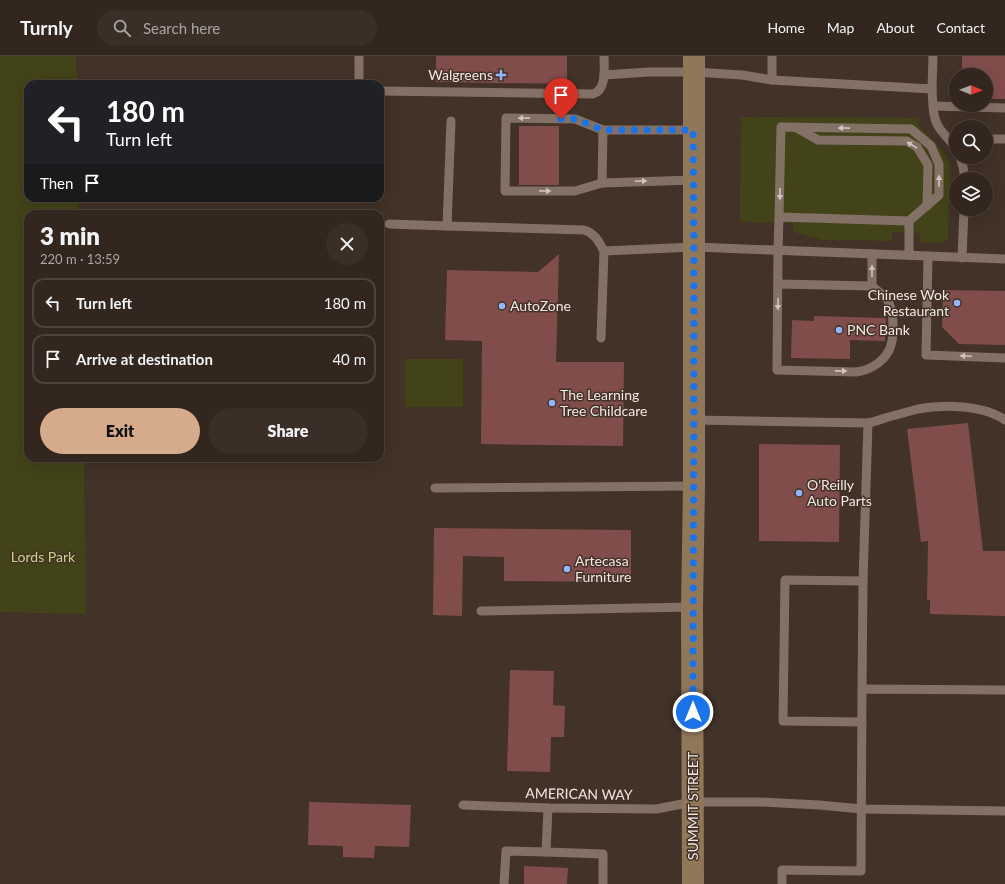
<!DOCTYPE html>
<html lang="en">
<head>
<meta charset="utf-8">
<style>
	:root { --surface:#32261e; --page:#3a2e27; --text:#f1f3f6; --muted:#a8a5a4; --line:#4d433c; --accent:#d6ab8b }
	body { margin:0; font-family:Lato,sans-serif; background:var(--page); color:var(--text); height:100vh; display:flex; flex-direction:column; font-size:15px; white-space:nowrap }
	* { box-sizing:border-box; margin:0 }
	p { font-size:13px; color:var(--muted) }
	.icon { flex:none; width:22px; height:22px; fill:none; stroke:currentColor; stroke-width:2; stroke-linecap:round; stroke-linejoin:round }
	.map { position:relative; flex:1; overflow:hidden }
	.sheet { position:absolute; left:24px; top:154px; width:360px; height:252px; display:flex; flex-direction:column; background:var(--surface); border-radius:12px; box-shadow:0 4px 16px #0002,0 0 0 1px var(--line) }
	.sheet>* { flex:none }
	.guide { position:absolute; left:24px; top:24px; width:360px; height:122px; border-radius:12px; box-shadow:0 4px 16px #0002,0 0 0 1px var(--line); background:#202124; color:#fff; overflow:hidden }
	.needle { width:26px; rotate:91deg }
	.controls { position:absolute; left:949px; top:12px; display:grid; gap:8px }
	.controls a { display:grid; place-items:center; width:44px; height:44px; border-radius:50%; background:var(--surface); box-shadow:0 4px 16px #0002,0 0 0 1px var(--line); font-size:20px }
	.pin { position:absolute; display:grid; place-items:center; width:34px; height:34px; color:#fff; margin:-41px -17px; border-radius:50% 50% 50% 0; rotate:-45deg; box-shadow:0 0 4px #0007 }
	.pin .icon { rotate:45deg }
	.me { position:absolute; width:44px; margin:-22px; rotate:0deg; stroke-linejoin:round; filter:drop-shadow(0 0 3px #0008) }
	.turn { display:flex; align-items:center; gap:14px; height:84px; padding:0 16px; font-size:18px }
	.turn .icon { width:52px; height:52px; stroke-width:2.5 }
	.turn b { display:block; font-size:28px; line-height:34px }
	.then { display:flex; align-items:center; height:38px; padding:0 16px; background:#0003; gap:8px; font-size:15px }
	.round { display:grid; place-items:center; flex:none; width:42px; height:42px; border-radius:21px; background:var(--page) }
	.head { display:flex; align-items:center; justify-content:space-between; height:68px; padding:0 16px }
	h1 { font-size:24px; font-weight:800; line-height:30px }
	.cta { display:flex; gap:8px; margin-top:auto; padding:8px 16px }
	.cta a { flex:1; height:46px; border-radius:24px; background:var(--accent); color:#111; font-size:16px; font-weight:800; line-height:46px; text-align:center }
	.cta a+a { background:var(--page); color:var(--text) }
	ul { padding:0; list-style:none }
	li { display:flex; align-items:center; gap:12px; height:50px; margin:0 8px 6px; padding:0 8px; border:2px solid var(--line); border-radius:12px }
	li div { flex:1 }
	li b { display:block; font-size:15px }
	li em { font-style:normal }
	header { display:flex; align-items:center; gap:24px; box-sizing:border-box; height:56px; padding:0 20px; background:var(--surface); border-bottom:1px solid var(--line) }
	header strong { font-size:19px }
	nav { display:flex; gap:22px; margin-inline-start:auto; font-size:14px }
	.search { width:280px; height:36px; background:var(--page); display:flex; align-items:center; gap:10px; box-sizing:border-box; padding:0 14px; border-radius:22px; color:var(--muted); font-size:15px }
	.map>svg:first-child { display:block }
	.green { fill:#434319 }
	.building { fill:#804d4b }
	.lines { fill:none; stroke-linecap:round; stroke-linejoin:round }
	.lane { stroke:#847166; stroke-width:9 }
	.secondary { stroke:#91775a; stroke-width:22 }
	.oneway { fill:#d2c4bd }
	.route { stroke:#1a73e8; stroke-width:7; stroke-dasharray:0 12.6 }
	.poi-dot { fill:#95b6fd; stroke:#423228; stroke-width:1.5 }
	.labels { text-anchor:middle; stroke-width:3; stroke-linejoin:round; paint-order:stroke }
	.poi-label { font-size:14px; fill:#f3e8e2; stroke:#423228; text-anchor:start }
	.park-label { font-size:14px; fill:#ced082; stroke:#423228 }
	.street-label { font-size:14px; fill:#f3e8e2; stroke:#423228 }
</style>
</head>
<body>
<header>
<strong>Turnly</strong>
<div class="search"><svg class="icon" aria-label="search" viewBox="0 0 24 24"><circle cx="10" cy="10" r="6"/><path d="M15 15l6 6"/></svg>Search here</div>
<nav><a>Home</a><a>Map</a><a>About</a><a>Contact</a></nav>
</header>
<div class="map">
<svg width="1005" height="828" viewBox="0 0 1005 828">
	<rect width="100%" height="100%" fill="#423228"/>
	<g class="green">
		<path d="M 0,0 L 76,0 L 77,28 L 28,28 L 28,142 L 79,142 L 79,158 L 28,158 L 28,402 L 84,402 L 86,558 L 0,556 Z"/>
		<path d="M 741,61 L 918,62 L 918,69 L 944,96 L 950,110 L 948,184 L 942,187 L 920,186 L 919,177 L 892,176 L 892,185 L 823,184 L 793,176 L 793,167 L 740,166 Z"/>
		<rect x="405" y="303" width="58" height="48"/>
	</g>
	<g class="building">
		<path d="M 436,0 L 567,0 L 567,28 L 436,26 Z"/>
		<path d="M 962,0 L 1005,0 L 1005,43 L 986,43 L 986,19 L 962,19 Z"/>
		<rect x="519" y="70" width="40" height="59"/>
		<path d="M 559,198 L 556,306 L 624,306 L 623,390 L 481,388 L 482,285 L 445,284 L 447,214 L 538,216 Z"/>
		<path d="M 943,234 L 1005,235 L 1005,289 L 959,288 L 942,271 Z"/>
		<path d="M 814,260 L 886,262 L 885,285 L 850,284 L 850,303 L 791,302 L 792,264 L 814,265 Z"/>
		<path d="M 968,367 L 983,495 L 1005,495 L 1005,560 L 930,558 L 930,544 L 927,544 L 928,485 L 921,486 L 907,373 Z"/>
		<path d="M 759,388 L 840,389 L 839,486 L 759,485 Z"/>
		<path d="M 434,472 L 631,474 L 631,526 L 504,525 L 504,501 L 463,500 L 462,560 L 433,559 Z"/>
		<path d="M 510,614 L 554,615 L 553,649 L 565,650 L 564,681 L 551,681 L 550,716 L 507,715 Z"/>
		<path d="M 309,746 L 411,749 L 409,791 L 375,790 L 374,802 L 343,801 L 343,790 L 308,789 Z"/>
		<path d="M 524,810 L 568,812 L 567,828 L 524,828 Z"/>
	</g>
	<g class="lines">
		<g class="lane">
			<path d="M 604,19 L 649,16 L 694,16 L 742,19 L 772,24 L 932,33 L 933,0"/>
			<path d="M 772,24 L 772,0"/>
			<path d="M 359,28 L 359,0"/>
			<path d="M 932,33 C 933,46 932,63 940,73 C 945,80 951,85 956,93"/>
			<path d="M 380,35 L 593,38 C 607,34 604,11 604,0"/>
			<path d="M 934,50 L 1005,52"/>
			<path d="M 451,65 L 447,170 L 584,174 C 595,177 599,186 604,195 L 694,191 L 1005,203"/>
			<path d="M 797,72 L 818,84 L 907,85 L 917,91 L 928,109 L 927,150"/>
			<path d="M 693,74 L 603,74 L 575,63 L 506,62 L 505,135 L 575,135 L 602,127 L 694,124"/>
			<path d="M 988,83 L 1005,83"/>
			<path d="M 960,101 L 963,111 L 965,123"/>
			<path d="M 602,127 L 603,74"/>
			<path d="M 779,161 L 781,71 L 911,73 L 931,90 L 939,108 L 939,139 L 909,165 L 779,161 L 778,195 L 777,314 L 856,316 C 872,314 889,303 892,285 C 893,280 893,275 893,269 C 893,261 892,253 888,245 C 884,239 877,235 872,230 L 872,198"/>
			<path d="M 389,168 L 447,170"/>
			<path d="M 909,199 L 909,165"/>
			<path d="M 928,200 L 926,299 L 1005,302"/>
			<path d="M 962,202 L 964,153"/>
			<path d="M 778,228 L 872,230"/>
			<path d="M 601,282 L 604,195"/>
			<path d="M 694,364 L 868,367 L 863,525 L 862,633"/>
			<path d="M 868,367 C 874,366 879,364 885,362 C 896,359 907,356 918,353 C 943,348 984,349 1005,364"/>
			<path d="M 435,432 L 694,430"/>
			<path d="M 481,555 L 692,551"/>
			<path d="M 862,666 L 783,665 L 785,524 L 863,525"/>
			<path d="M 463,749 L 548,752 L 656,753 L 693,746 L 760,746 L 819,749 L 862,753 L 1005,755"/>
			<path d="M 546,796 L 603,798 L 603,828"/>
			<path d="M 504,828 L 506,795 L 546,796 L 548,752"/>
			<path d="M 782,828 L 782,814 L 861,815 L 862,633 L 1005,634"/>
		</g>
		<path class="secondary" d="M 693,828 L 692,551 L 694,430 L 694,0"/>
	</g>
	<defs><path id="oneway-solid" d="M-6-.8H1V-3.2L6.5 0L1 3.2V.8H-6Z"/></defs>
	<g class="oneway">
		<use href="#oneway-solid" transform="translate(524 62) rotate(-179)"/>
		<use href="#oneway-solid" transform="translate(844 72) rotate(-179)"/>
		<use href="#oneway-solid" transform="translate(912 89) rotate(-149)"/>
		<use href="#oneway-solid" transform="translate(641 125) rotate(-2)"/>
		<use href="#oneway-solid" transform="translate(939 125) rotate(-89)"/>
		<use href="#oneway-solid" transform="translate(545 135) rotate(1)"/>
		<use href="#oneway-solid" transform="translate(780 138) rotate(91)"/>
		<use href="#oneway-solid" transform="translate(872 215) rotate(-90)"/>
		<use href="#oneway-solid" transform="translate(778 248) rotate(91)"/>
		<use href="#oneway-solid" transform="translate(966 300) rotate(-178)"/>
		<use href="#oneway-solid" transform="translate(841 315) rotate(1)"/>
	</g>
	<g class="lines">
		<path class="route" d="M 561,63 L 575,63 L 603,74 L 693,74 C 695,268 693,462 693,656"/>
	</g>
	<g class="poi-dot">
		<path d="M499 13h4v4h4v4h-4v4h-4v-4h-4v-4h4z"/>
		<circle cx="957" cy="247" r="4"/>
		<circle cx="502" cy="250" r="4"/>
		<circle cx="839" cy="274" r="4"/>
		<circle cx="552" cy="347" r="4"/>
		<circle cx="799" cy="437" r="4"/>
		<circle cx="567" cy="513" r="4"/>
	</g>
	<g class="labels">
		<g class="poi-label">
			<text x="493" y="24" text-anchor="end">Walgreens</text>
			<text x="949" y="244" text-anchor="end">Chinese Wok<tspan x="949" dy="16">Restaurant</tspan></text>
			<text x="510" y="255">AutoZone</text>
			<text x="847" y="279">PNC Bank</text>
			<text x="560" y="344">The Learning<tspan x="560" dy="16">Tree Childcare</tspan></text>
			<text x="807" y="434">O'Reilly<tspan x="807" dy="16">Auto Parts</tspan></text>
			<text x="575" y="510">Artecasa<tspan x="575" dy="16">Furniture</tspan></text>
		</g>
		<g class="park-label">
			<text x="43" y="506">Lords Park</text>
		</g>
		<g class="street-label">
			<text transform="translate(579 738) rotate(1)" y="5">AMERICAN WAY</text>
			<text transform="translate(693 750) rotate(-90)" y="5">SUMMIT STREET</text>
		</g>
	</g>
</svg>
<div class="controls">
<a><svg class="needle" viewBox="-14 -14 28 28"><path d="M0-13l5 13h-10z" fill="#e53935"/><path d="M0 13l5-13h-10z" fill="#a8a5a4"/></svg></a>
<a><svg class="icon" aria-label="search" viewBox="0 0 24 24"><circle cx="10" cy="10" r="6"/><path d="M15 15l6 6"/></svg></a>
<a><svg class="icon" aria-label="layers" viewBox="0 0 24 24"><path d="M12 4l9 5-9 5-9-5zM3 14l9 5 9-5"/></svg></a>
</div>
<div class="pin" style="left:561px;top:63px;background:#d93025"><svg class="icon" aria-label="arrive" viewBox="0 0 24 24"><path d="M6 21V4h12l-3 4 3 4H6"/></svg></div>
<svg class="me" style="left:693px;top:656px" viewBox="-20 -20 40 40"><circle r="17" fill="#1a73e8" stroke="#fff" stroke-width="3"/><path d="M0-11L8 9 0 5-8 9z" fill="#fff"/></svg>
<div class="guide">
<div class="turn"><svg class="icon" aria-label="left" viewBox="0 0 24 24"><path d="M17 20v-9H6M10 6l-5 5 5 5"/></svg><div><b>180 m</b>Turn left</div></div>
<div class="then">Then<svg class="icon" aria-label="arrive" viewBox="0 0 24 24"><path d="M6 21V4h12l-3 4 3 4H6"/></svg></div>
</div>
<section class="sheet">
<div class="head"><div><h1>3 min</h1><p>220 m · 13:59</p></div><a class="round"><svg class="icon" aria-label="close" viewBox="0 0 24 24"><path d="M6 6l12 12M18 6L6 18"/></svg></a></div>
<ul>
<li><svg class="icon" aria-label="left" viewBox="0 0 24 24"><path d="M17 20v-9H6M10 6l-5 5 5 5"/></svg><div><b>Turn left</b></div><em>180 m</em></li>
<li><svg class="icon" aria-label="arrive" viewBox="0 0 24 24"><path d="M6 21V4h12l-3 4 3 4H6"/></svg><div><b>Arrive at destination</b></div><em>40 m</em></li>
</ul>
<div class="cta"><a>Exit</a><a>Share</a></div>
</section>
</div>
</body>
</html>
